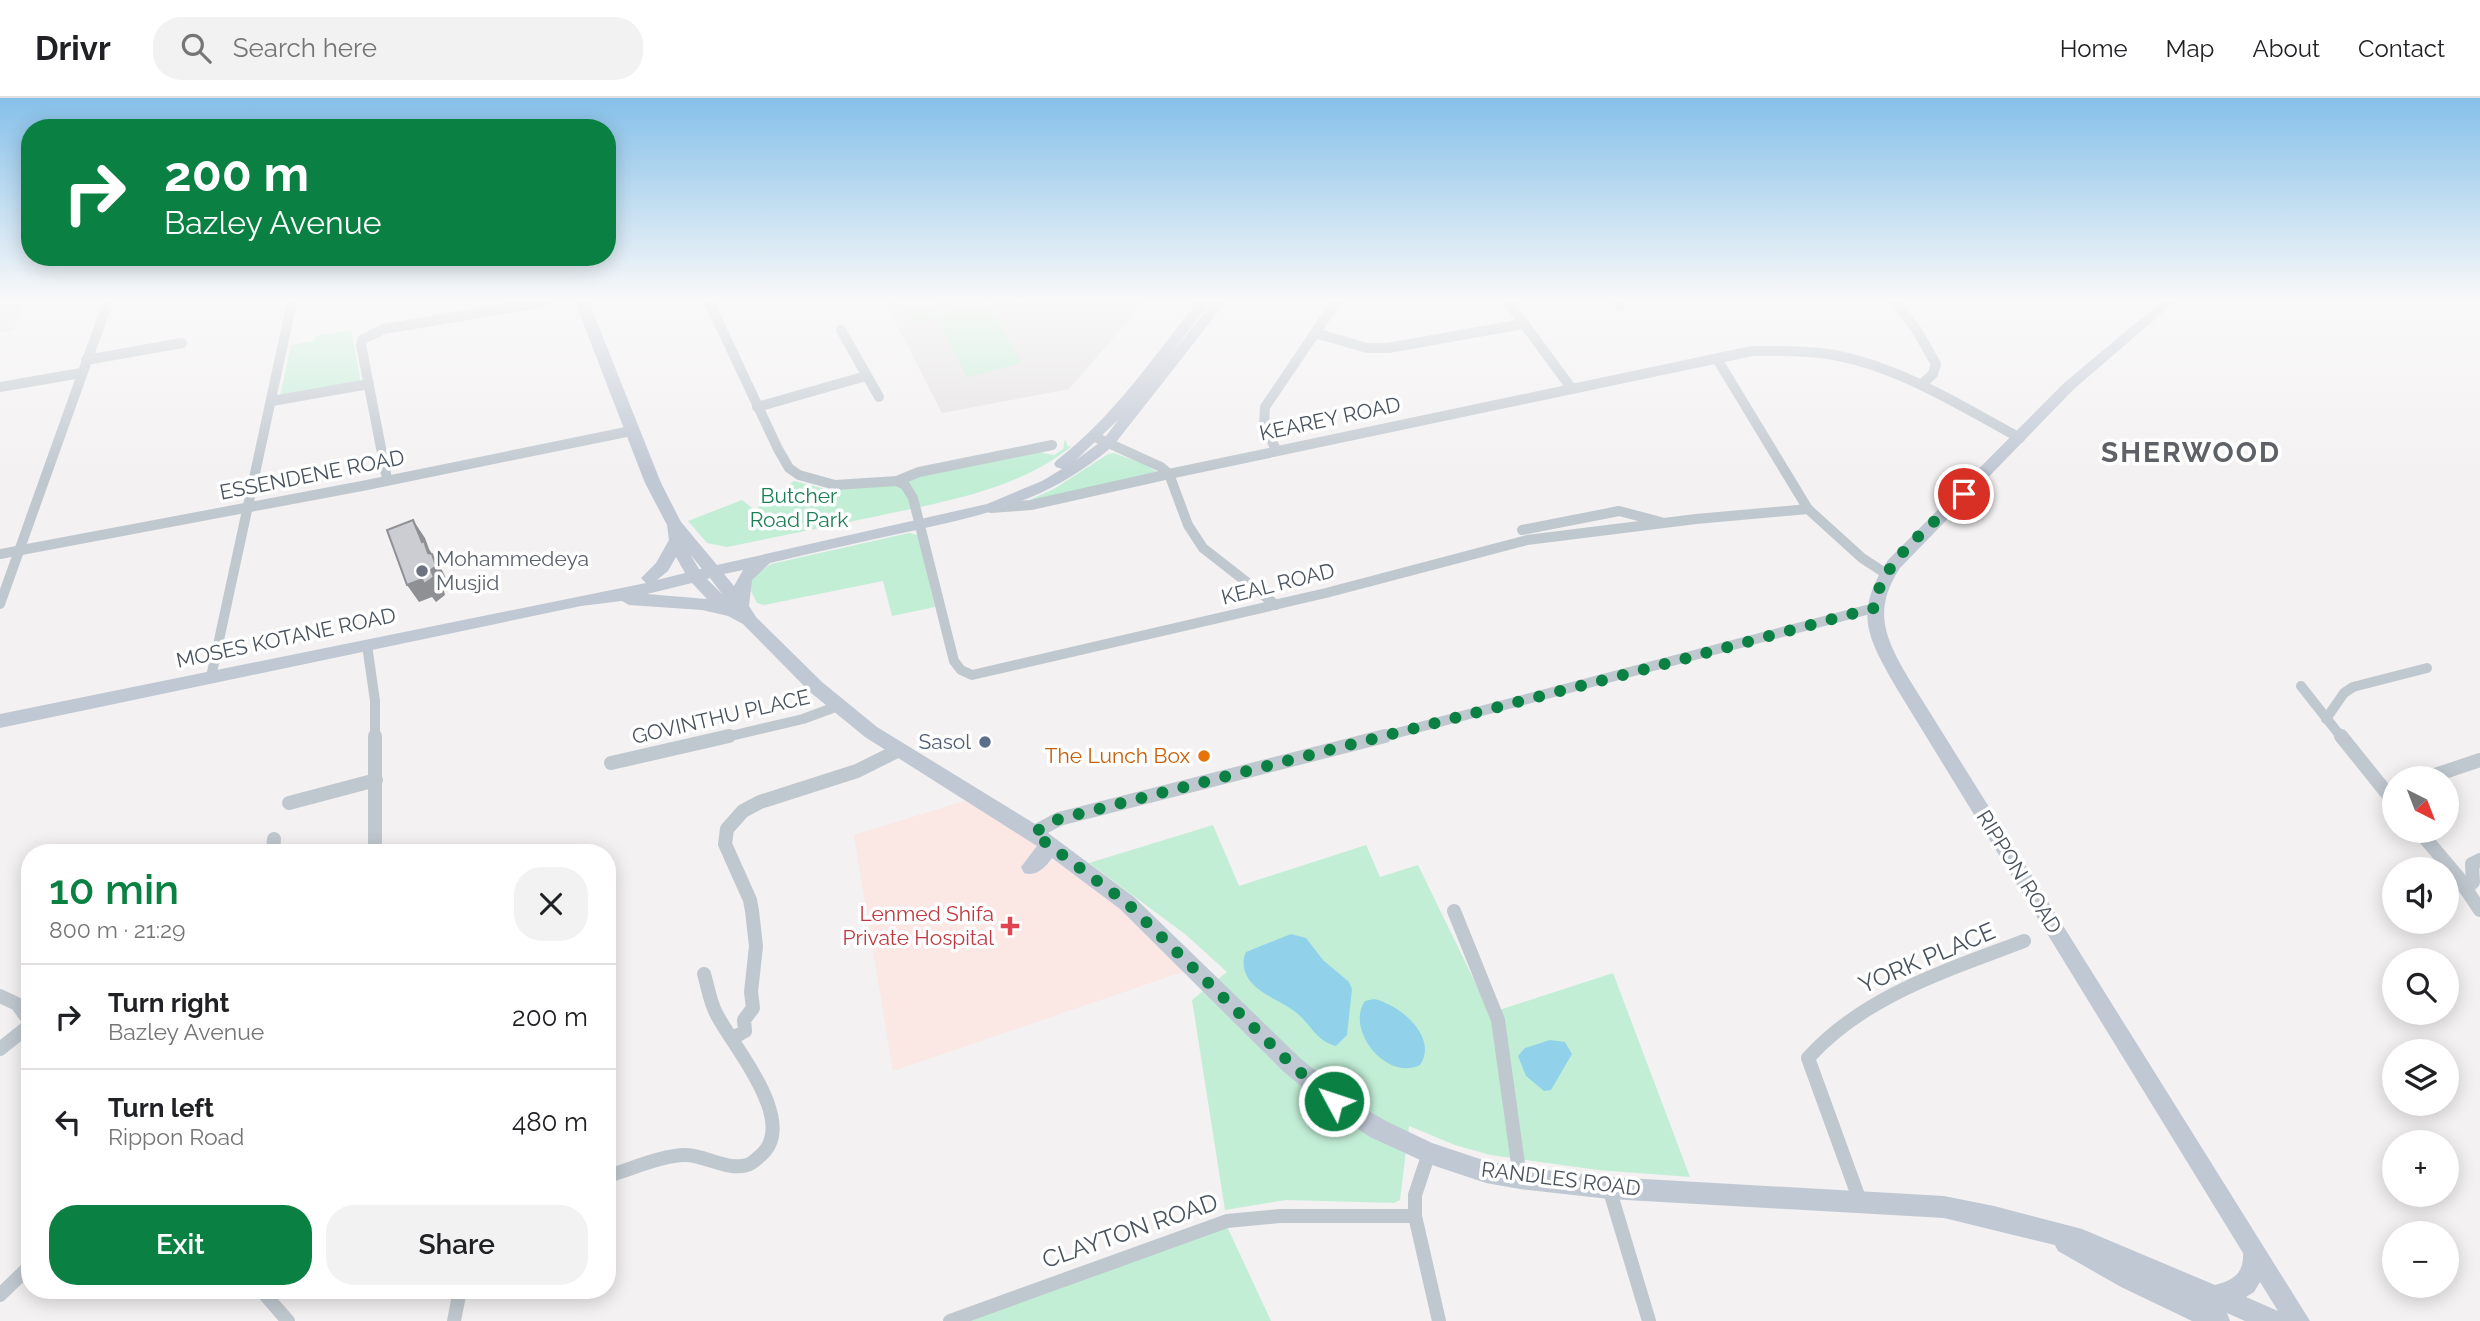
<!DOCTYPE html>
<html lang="en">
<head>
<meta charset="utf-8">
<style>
	:root { --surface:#fff; --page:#f2f2f2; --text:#202124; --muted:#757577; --line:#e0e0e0; --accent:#0b8043 }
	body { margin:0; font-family:Raleway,sans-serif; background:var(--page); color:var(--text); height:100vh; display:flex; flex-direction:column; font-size:26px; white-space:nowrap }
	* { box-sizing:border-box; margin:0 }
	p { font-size:23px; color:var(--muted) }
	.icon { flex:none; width:38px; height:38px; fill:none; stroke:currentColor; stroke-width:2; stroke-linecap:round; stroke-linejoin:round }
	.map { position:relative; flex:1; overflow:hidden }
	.drawer { position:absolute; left:21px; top:746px; width:595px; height:455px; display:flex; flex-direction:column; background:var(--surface); border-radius:28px; box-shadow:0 4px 18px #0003 }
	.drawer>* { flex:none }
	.hud { position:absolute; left:21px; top:21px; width:595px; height:147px; border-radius:28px; box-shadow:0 4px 18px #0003; background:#0b8043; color:#fff; overflow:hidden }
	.needle { width:46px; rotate:138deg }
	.tools { position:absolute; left:2382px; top:668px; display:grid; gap:14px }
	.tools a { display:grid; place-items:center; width:77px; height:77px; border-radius:50%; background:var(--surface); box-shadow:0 4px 18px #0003; font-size:35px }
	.pin { position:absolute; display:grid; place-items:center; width:60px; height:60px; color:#fff; margin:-30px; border:4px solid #fff; border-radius:50%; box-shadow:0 2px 7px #0007 }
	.me { position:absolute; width:77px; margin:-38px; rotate:310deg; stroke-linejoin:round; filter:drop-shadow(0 0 5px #0008) }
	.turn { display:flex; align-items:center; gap:24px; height:147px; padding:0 28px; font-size:32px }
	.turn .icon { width:91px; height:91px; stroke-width:2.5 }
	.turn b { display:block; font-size:49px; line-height:60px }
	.round { display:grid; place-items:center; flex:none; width:74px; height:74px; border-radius:28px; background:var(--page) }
	.summary { display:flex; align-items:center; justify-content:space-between; height:119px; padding:0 28px }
	h1 { font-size:42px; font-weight:600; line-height:52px; color:var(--accent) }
	.action { display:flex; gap:14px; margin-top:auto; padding:14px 28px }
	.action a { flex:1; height:80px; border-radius:28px; background:var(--accent); color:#fff; font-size:28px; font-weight:600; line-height:80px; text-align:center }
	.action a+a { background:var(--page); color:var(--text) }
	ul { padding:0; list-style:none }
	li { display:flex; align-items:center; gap:21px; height:105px; padding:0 28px; border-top:2px solid var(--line) }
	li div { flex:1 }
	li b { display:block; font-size:26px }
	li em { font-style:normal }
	header { display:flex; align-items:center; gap:42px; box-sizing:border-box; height:98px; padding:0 35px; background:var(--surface); border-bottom:2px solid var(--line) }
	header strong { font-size:33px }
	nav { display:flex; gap:38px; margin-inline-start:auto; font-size:24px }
	.search { width:490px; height:63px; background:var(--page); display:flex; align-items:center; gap:18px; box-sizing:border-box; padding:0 24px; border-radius:28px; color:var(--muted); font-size:26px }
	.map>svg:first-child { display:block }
	.education { fill:#e4e2e3 }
	.medical { fill:#fbe7e4 }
	.green { fill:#c2eed6 }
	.water { fill:#91d2ea }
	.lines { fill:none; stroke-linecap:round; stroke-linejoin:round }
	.street-far1 { stroke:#c0c8cf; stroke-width:10 }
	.street { stroke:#c0c8cf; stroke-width:14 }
	.secondary { fill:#c0c8d4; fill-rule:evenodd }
	.shaded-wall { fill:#8e9094 }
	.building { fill:#cbcdd3; stroke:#8e9094; stroke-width:2 }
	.route { stroke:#0b8043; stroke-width:12; stroke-dasharray:0 21.6 }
	.worship-dot { fill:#6b7280; stroke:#fff; stroke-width:2.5 }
	.service-dot { fill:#5c6f8a; stroke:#fff; stroke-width:2.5 }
	.food-dot { fill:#e8710a; stroke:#fff; stroke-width:2.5 }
	.health-dot { fill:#e0444e; stroke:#fff; stroke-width:2.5 }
	.labels { text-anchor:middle; stroke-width:7; stroke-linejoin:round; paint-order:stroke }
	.street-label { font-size:21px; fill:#49535e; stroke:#fff }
	.park-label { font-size:21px; fill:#1b7f53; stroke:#fff }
	.worship-label { font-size:21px; fill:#5b616d; stroke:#fff; text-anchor:start }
	.service-label { font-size:21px; fill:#4e5e75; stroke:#fff; text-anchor:end }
	.food-label { font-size:21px; fill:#c56008; stroke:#fff; text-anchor:end }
	.health-label { font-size:21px; fill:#be3a42; stroke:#fff; text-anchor:end }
	.near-street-label { font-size:24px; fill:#49535e; stroke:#fff }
	.district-label { font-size:28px; font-weight:bold; letter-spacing:2px; fill:#5e6166; stroke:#fff }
</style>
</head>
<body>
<header>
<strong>Drivr</strong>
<div class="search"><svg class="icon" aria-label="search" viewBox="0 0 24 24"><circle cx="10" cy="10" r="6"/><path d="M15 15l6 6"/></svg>Search here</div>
<nav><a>Home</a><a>Map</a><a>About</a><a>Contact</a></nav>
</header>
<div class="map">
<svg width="2480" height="1223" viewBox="0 0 2480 1223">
	<rect width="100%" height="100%" fill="#f3f1f1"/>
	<g class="education">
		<path d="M 0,204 L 24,205 L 14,232 L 0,234 Z"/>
		<path d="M 885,204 L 1144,204 L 1069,291 L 942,315 Z"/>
	</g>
	<path class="medical" d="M 974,700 L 1086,773 L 1197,869 L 893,973 L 854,737 Z"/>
	<g class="green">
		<path d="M 902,204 L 929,204 L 936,217 L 988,205 L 1022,265 L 967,279 L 937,220 L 912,226 Z"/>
		<path d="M 351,232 L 361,284 L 280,298 L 291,247 L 314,243 L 315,238 Z"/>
		<path d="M 1065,341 L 1068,349 L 1072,348 C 1016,393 942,404 873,419 C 824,429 776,439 727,449 L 707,445 L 688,423 L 742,402 L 755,412 L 794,383 L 829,392 L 855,390 L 1038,354 L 1054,357 L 1063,351 Z"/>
		<path d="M 1114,355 L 1144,366 L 1157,374 L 1018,407 L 1054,391 L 1108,356 Z"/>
		<path d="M 909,435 L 918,437 L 935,509 L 892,518 L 883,483 L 764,507 L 757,505 L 749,489 L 751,480 L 771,466 Z"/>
		<path d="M 1213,727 L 1239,788 L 1366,747 L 1380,779 L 1418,767 L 1490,915 L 1613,875 L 1690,1079 L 1598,1072 L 1491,1057 L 1455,1047 L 1409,1028 L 1400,1102 L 1394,1105 L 1286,1102 L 1225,1112 L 1192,902 L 1227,874 L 1185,836 L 1089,765 Z"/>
		<path d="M 1224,1122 L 1271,1223 L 964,1223 Z"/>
	</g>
	<g class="water">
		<path d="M 1291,836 L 1306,840 L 1323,862 L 1349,884 L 1352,891 L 1347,937 L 1336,948 C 1319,944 1313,931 1302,920 C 1288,904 1260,899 1248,880 C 1243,872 1242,862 1246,854 Z"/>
		<path d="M 1374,901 C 1399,906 1439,939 1420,967 C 1386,984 1345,931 1365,903 Z"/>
		<path d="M 1550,942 L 1565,944 L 1572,956 L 1551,992 L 1544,993 L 1526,978 L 1518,958 L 1525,950 Z"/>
	</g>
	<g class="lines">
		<g class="street-far1">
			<path d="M 709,204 L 778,351 L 789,370 L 799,377 L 835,387 L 897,383 L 919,374 L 1052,347"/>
			<path d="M 1508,204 L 1572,291"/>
			<path d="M 1618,204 L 1621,208"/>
			<path d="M 1896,204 L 1916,231 L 1936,266 L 1933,276 L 1922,286"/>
			<path d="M 841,232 L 879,299"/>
			<path d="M 1315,235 L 1367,250 L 1388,250 L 1523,226"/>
			<path d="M 1717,261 L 1808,411 L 1862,460 L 1888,477"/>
			<path d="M 86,262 L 182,245"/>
			<path d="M 0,289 L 81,275"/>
			<path d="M 272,303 L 369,286"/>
			<path d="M 757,309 L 866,278"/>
			<path d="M 1095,339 L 1161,369 L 1169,376 L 1752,253 C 1777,253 1802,252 1828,256 C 1897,267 1959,307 2020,340"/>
			<path d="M 1276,352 L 1264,326 L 1265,309 L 1336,204"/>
			<path d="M 387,381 L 361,247 L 363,241 L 384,231 L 545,204"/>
			<path d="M 897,383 L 905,387 L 913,400 L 954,563 L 961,572 L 972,577 L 1326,495 L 1527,442 L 1696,421 L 1808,411"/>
			<path d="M 991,410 L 1031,407 L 1169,376 L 1188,427 L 1203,450 L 1276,507"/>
			<path d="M 1522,432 L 1619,413 L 1661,424"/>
			<path d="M 0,456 L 362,388 L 631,333"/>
			<path d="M 0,506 L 108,204"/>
			<path d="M 367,547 L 375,603 L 375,640"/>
			<path d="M 211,579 L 292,204"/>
			<path d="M 2301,588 L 2342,640"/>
			<path d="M 2326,621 L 2344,595 L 2353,589 L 2427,570"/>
			<path d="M 722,640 L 803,621 L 838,608"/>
			<path d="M 1378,640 L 1874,510"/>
		</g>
		<g class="street">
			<path d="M 375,638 L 375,754"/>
			<path d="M 2341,638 L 2394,704"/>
			<path d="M 611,665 L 729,638"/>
			<path d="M 2423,681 L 2480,662"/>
			<path d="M 289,705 L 376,682"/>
			<path d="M 2419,733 L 2458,779 L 2480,812"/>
			<path d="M 1033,735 L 1059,721 L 1385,638"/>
			<path d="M 273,754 L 274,741"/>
			<path d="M 2466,791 L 2473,784 L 2472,766 L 2480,762"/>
			<path d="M 1454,813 L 1498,922 L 1520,1080"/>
			<path d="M 0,898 L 17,906 L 30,924"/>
			<path d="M 733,940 L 745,933 L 744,922 L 753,910 L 751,894 L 756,848 L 752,813 L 750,802 L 725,746 L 727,731 L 743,713 L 760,704 L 857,673 L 899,652"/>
			<path d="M 0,951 L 30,927"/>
			<path d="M 1429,1055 L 1415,1097 L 1415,1118 L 1439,1223"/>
			<path d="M 607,1078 C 629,1072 663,1057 685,1057 C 705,1057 727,1073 747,1067 C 752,1066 756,1061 760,1058 C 800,1025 734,950 717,917 C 710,905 708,889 704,876"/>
			<path d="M 1609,1090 L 1649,1223"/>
			<path d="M 1860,1103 L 1808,960 C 1865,897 1946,873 2024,843"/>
			<path d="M 261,1192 L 288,1223"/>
			<path d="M 0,1197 L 30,1168"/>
			<path d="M 454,1223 L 460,1192"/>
			<path d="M 950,1223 L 1227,1123 L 1280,1118 L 1415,1118"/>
		</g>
		<path class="secondary" d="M 575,204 L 589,204 L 661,385 L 681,424 L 717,467 L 987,406 L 1042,383 L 1062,371 L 1056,369 L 1054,366 L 1056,363 C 1113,319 1153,260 1197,204 L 1210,204 L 1168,260 L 1213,204 L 1226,204 L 1113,348 C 1047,404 988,416 907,434 C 861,444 815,454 770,465 L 752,482 L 749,508 L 756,519 L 822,584 L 877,629 L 1040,729 L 1134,799 L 1300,960 L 1355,1005 L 1386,1023 L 1432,1045 L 1486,1063 L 1520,1069 L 1609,1079 L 1944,1098 L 1994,1108 L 2082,1131 L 2215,1187 C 2234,1182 2244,1175 2243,1155 L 1897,591 C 1867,538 1853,516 1888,462 L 2064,285 L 2161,204 L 2175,204 L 2074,291 L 1900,470 C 1872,513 1885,540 1909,581 L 2310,1223 L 2245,1223 L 2227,1215 L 2230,1223 L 2192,1223 L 2121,1189 L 2058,1153 L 2055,1147 L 1944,1120 L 1609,1101 L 1520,1091 L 1486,1085 L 1429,1066 L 1370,1039 L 1339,1019 L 1284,974 L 1120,811 L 1052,760 C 1045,770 1036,779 1024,775 L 1021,769 L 1037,748 L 865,639 L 810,594 L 743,526 L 728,518 L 702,512 L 629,507 L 622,503 L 581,508 L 0,630 L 0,616 L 646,485 L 641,480 L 656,465 L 669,442 L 667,427 L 645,385 ZM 1119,321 L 1103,342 L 1076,362 ZM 690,456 L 702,471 L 699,471 ZM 676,459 L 685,475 L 657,482 L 668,473 ZM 743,472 L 734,488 L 724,476 ZM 710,480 L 723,497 L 707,481 ZM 692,485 L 707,501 L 647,496 ZM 2260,1184 L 2278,1213 L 2246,1199 L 2254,1194 Z"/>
	</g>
	<path class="shaded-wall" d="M 413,422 L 425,440 L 429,451 L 443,474 L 448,485 L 443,489 L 445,497 L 436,504 L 432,499 L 419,504 L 407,487 L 431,472 Z"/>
	<path class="building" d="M 413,422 L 422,444 L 424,443 L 428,455 L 432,456 L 436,468 L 431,472 L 434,479 L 424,486 L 422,481 L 407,487 L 387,432 Z"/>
	<linearGradient id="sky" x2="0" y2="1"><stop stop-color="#85c0e9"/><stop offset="0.54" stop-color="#faf9f9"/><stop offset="1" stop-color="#faf9f9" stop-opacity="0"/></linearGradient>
	<rect width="2480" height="375" fill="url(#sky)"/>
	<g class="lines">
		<path class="route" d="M 1334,1003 L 1292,967 L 1127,805 L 1033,735 L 1059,721 L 1631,575 L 1874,510 C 1880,463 1933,427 1964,396"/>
	</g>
	<circle class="worship-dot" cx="422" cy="473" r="7"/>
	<circle class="service-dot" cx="985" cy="644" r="7"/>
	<circle class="food-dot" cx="1204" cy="658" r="7"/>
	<path class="health-dot" d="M1006.5 817.5h7v7h7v7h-7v7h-7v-7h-7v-7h7z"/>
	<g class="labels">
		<g class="street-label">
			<text transform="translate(1330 321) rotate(-12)" y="7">KEAREY ROAD</text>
			<text transform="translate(312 377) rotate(-11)" y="7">ESSENDENE ROAD</text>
			<text transform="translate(1278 486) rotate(-14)" y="7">KEAL ROAD</text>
			<text transform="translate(286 540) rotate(-12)" y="7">MOSES KOTANE ROAD</text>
			<text transform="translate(721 619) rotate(-13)" y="7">GOVINTHU PLACE</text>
			<text transform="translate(2019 774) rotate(58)" y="7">RIPPON ROAD</text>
			<text transform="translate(1561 1081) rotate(7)" y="7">RANDLES ROAD</text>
		</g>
		<g class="park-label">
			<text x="799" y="405">Butcher<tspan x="799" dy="24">Road Park</tspan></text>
		</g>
		<g class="worship-label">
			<text x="436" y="468">Mohammedeya<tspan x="436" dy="24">Musjid</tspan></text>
		</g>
		<g class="service-label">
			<text x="971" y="651">Sasol</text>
		</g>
		<g class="food-label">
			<text x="1190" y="665">The Lunch Box</text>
		</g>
		<g class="health-label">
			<text x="994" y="823">Lenmed Shifa<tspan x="994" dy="24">Private Hospital</tspan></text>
		</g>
		<g class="near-street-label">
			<text transform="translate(1927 860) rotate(-23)" y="8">YORK PLACE</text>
			<text transform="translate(1130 1133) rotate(-19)" y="8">CLAYTON ROAD</text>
		</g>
		<g class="district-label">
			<text x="2191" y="364">SHERWOOD</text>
		</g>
	</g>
</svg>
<div class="tools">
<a><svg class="needle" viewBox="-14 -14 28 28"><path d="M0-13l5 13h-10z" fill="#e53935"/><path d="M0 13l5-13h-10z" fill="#757577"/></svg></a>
<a><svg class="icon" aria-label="sound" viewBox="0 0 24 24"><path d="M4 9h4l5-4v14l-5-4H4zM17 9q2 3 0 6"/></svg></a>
<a><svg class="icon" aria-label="search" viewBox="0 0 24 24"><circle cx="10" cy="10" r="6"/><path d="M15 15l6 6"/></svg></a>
<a><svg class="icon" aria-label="layers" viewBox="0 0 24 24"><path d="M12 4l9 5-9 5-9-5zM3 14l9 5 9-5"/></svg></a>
<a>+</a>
<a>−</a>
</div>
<div class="pin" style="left:1964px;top:396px;background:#d93025"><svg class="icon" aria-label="arrive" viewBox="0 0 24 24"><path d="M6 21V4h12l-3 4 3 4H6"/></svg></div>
<svg class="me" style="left:1334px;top:1003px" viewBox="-20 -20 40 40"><circle r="17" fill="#0b8043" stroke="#fff" stroke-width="3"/><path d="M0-11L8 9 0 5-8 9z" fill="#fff"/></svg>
<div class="hud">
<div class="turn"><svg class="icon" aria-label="right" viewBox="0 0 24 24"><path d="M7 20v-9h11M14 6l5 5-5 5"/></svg><div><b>200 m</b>Bazley Avenue</div></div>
</div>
<section class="drawer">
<div class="summary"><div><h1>10 min</h1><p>800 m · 21:29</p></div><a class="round"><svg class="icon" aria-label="close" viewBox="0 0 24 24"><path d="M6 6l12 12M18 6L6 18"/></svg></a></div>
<ul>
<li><svg class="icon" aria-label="right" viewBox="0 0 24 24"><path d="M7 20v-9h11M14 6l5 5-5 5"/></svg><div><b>Turn right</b><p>Bazley Avenue</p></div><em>200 m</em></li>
<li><svg class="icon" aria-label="left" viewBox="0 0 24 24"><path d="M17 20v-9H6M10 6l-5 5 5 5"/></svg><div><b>Turn left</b><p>Rippon Road</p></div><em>480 m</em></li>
</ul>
<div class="action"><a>Exit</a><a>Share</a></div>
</section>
</div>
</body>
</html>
